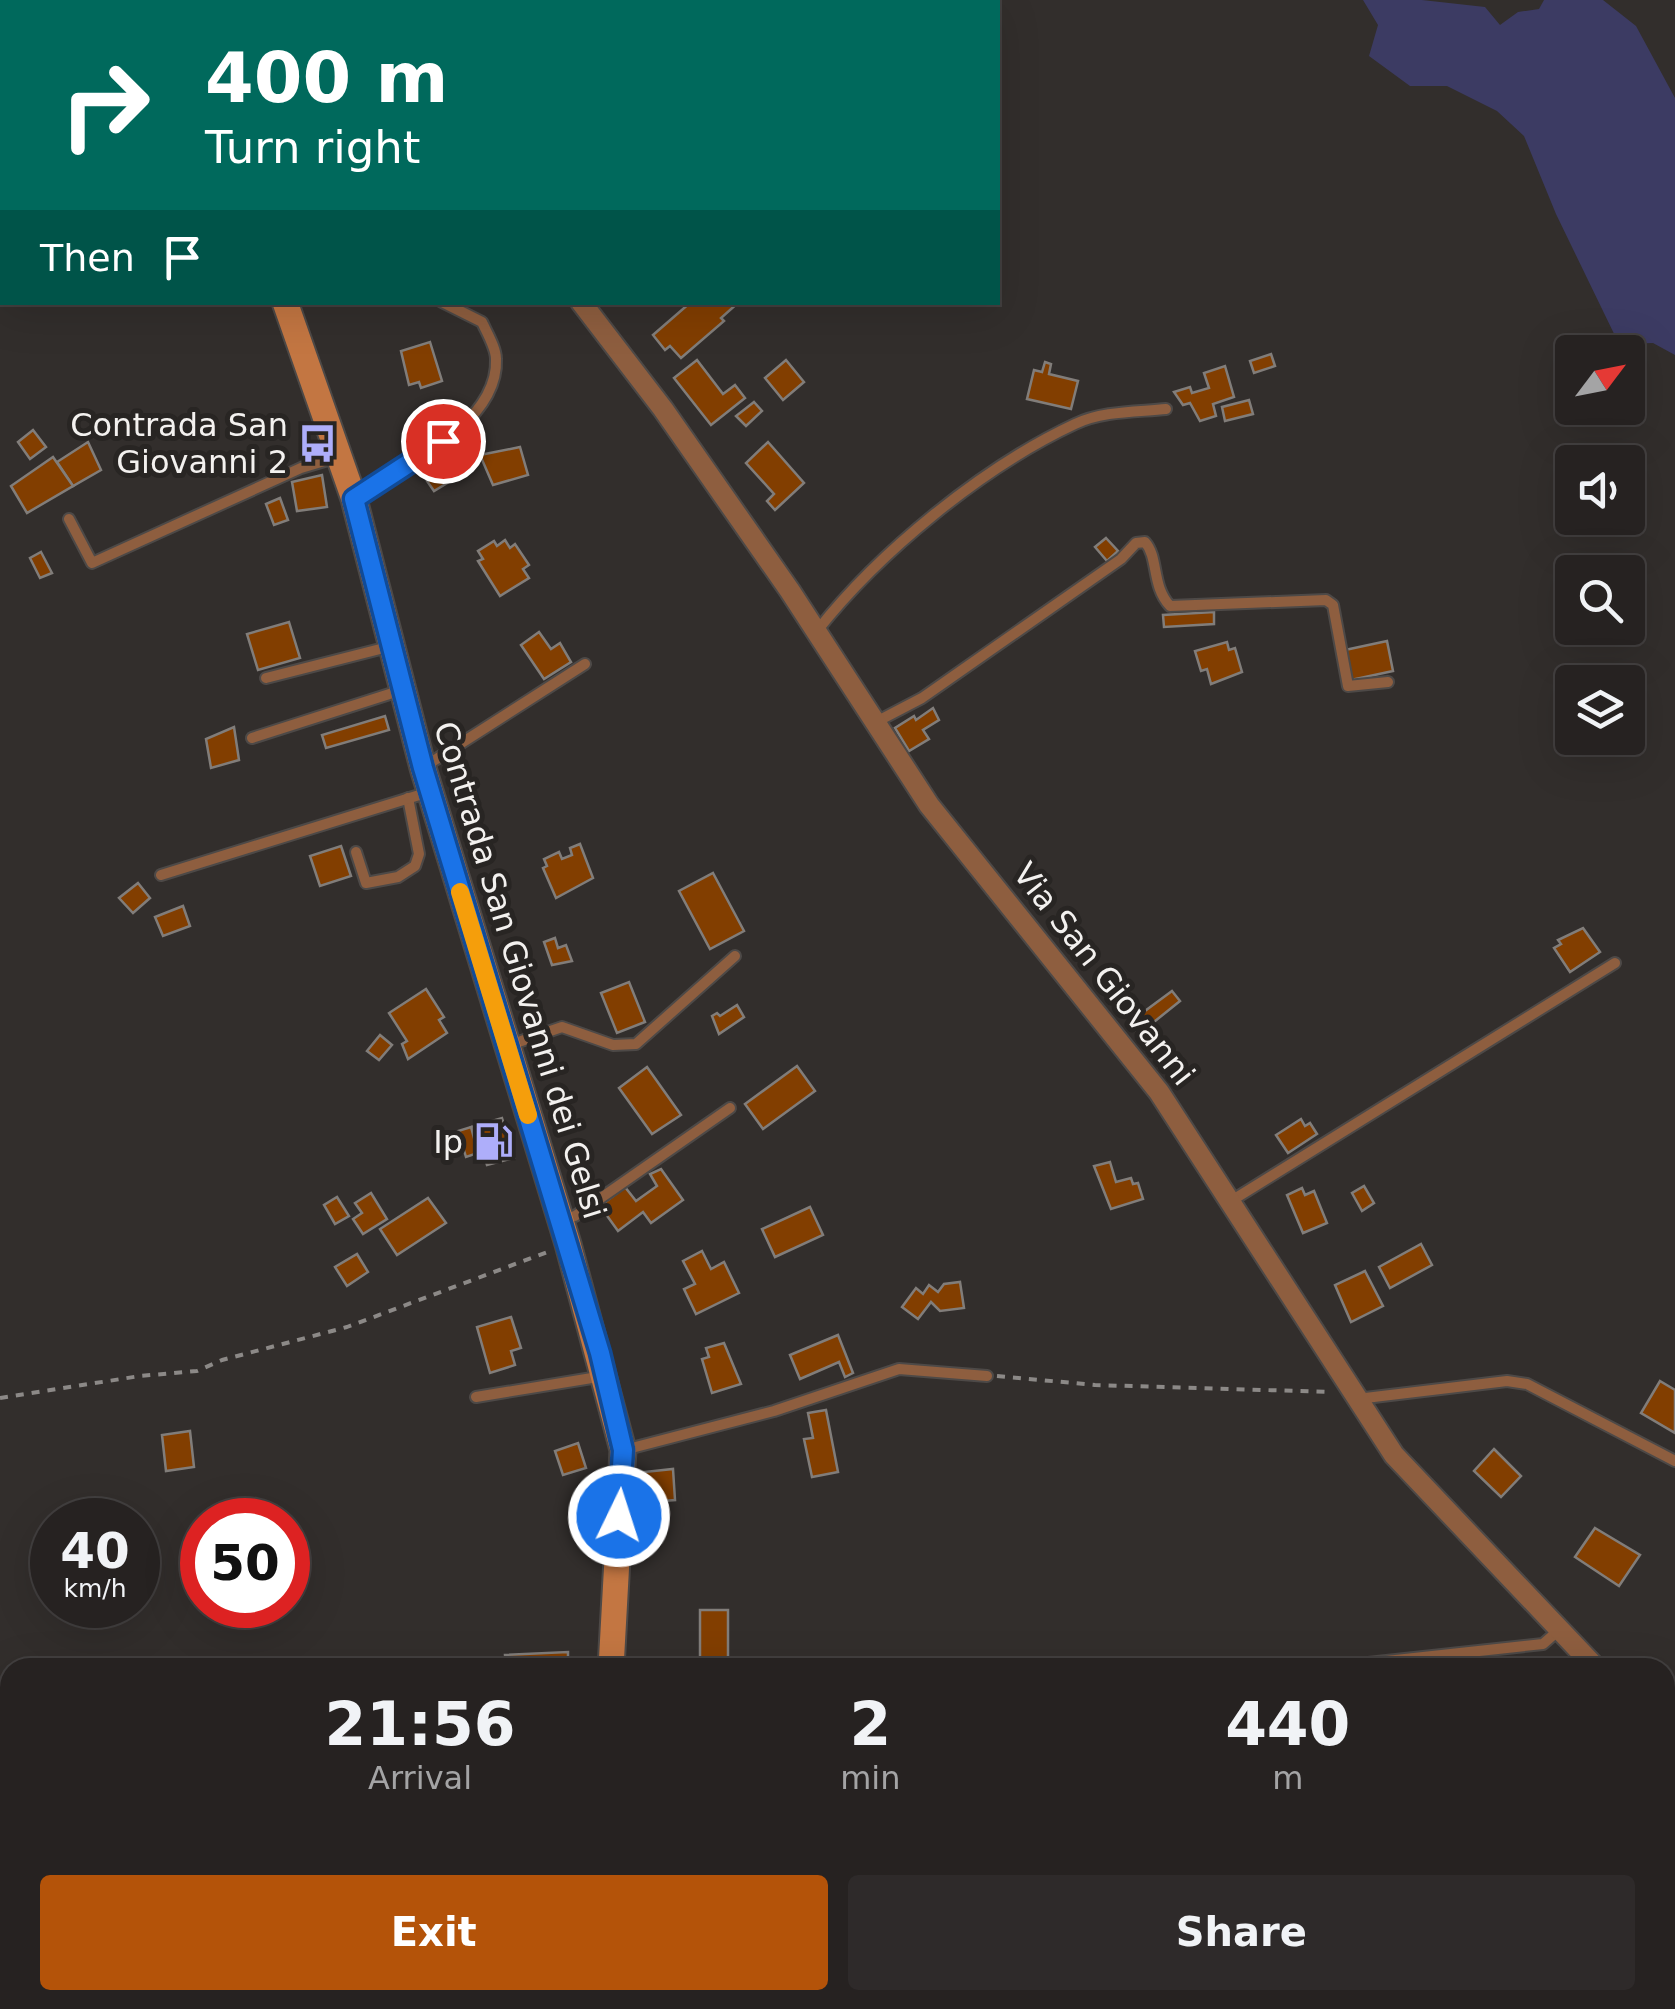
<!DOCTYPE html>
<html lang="en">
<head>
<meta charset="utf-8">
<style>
	:root { --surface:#262221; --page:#2e2a2a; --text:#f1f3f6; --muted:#a4a4a5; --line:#423f3f; --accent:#b45309 }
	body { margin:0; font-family:"DejaVu Sans",sans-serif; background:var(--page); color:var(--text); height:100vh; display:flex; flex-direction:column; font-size:38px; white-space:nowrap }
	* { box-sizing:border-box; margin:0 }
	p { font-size:32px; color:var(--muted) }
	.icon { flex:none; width:55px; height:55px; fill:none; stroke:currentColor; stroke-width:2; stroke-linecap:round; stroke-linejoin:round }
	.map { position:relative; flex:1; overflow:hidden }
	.panel { position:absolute; left:0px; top:1658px; width:1675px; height:352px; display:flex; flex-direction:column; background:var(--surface); border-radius:30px 30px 0 0; box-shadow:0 10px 40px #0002,0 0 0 2px var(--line) }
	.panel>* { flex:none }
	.top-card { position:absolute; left:0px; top:0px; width:1000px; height:305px; box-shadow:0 10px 40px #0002,0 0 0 2px var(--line); background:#00695c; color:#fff; overflow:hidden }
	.needle { width:65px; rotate:58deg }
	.buttons { position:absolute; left:1555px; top:335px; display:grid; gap:20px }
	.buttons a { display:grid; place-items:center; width:90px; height:90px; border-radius:10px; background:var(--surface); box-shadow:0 10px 40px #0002,0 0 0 2px var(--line); font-size:50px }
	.speed { position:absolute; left:30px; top:1498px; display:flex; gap:20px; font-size:50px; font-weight:700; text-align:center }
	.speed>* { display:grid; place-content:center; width:130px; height:130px; border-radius:50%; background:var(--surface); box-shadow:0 10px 40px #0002,0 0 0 2px var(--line); line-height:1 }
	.speed small { font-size:25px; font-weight:400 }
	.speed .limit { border:15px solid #d22; background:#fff; color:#111 }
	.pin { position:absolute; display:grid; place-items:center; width:85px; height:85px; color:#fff; margin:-42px; border:5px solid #fff; border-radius:50%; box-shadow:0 2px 10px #0007 }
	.me { position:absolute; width:110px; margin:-55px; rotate:4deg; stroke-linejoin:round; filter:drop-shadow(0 0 8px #0008) }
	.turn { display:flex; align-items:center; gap:35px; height:210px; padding:0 40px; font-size:45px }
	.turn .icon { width:130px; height:130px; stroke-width:2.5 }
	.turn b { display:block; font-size:70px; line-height:85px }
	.then { display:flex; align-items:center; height:95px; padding:0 40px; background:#0003; gap:20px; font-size:38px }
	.eta { display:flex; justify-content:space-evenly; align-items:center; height:170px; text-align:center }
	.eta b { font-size:60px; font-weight:700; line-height:70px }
	.primary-button { display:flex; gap:20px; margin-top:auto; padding:20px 40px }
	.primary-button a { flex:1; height:115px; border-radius:10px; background:var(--accent); color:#fff; font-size:40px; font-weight:700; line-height:115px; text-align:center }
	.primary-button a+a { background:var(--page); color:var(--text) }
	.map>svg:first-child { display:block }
	.green { fill:#3c3b63 }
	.building { fill:#823e00; stroke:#817d7a; stroke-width:2.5 }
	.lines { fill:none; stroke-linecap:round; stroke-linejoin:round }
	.lane-casing { stroke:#4d4947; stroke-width:14 }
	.street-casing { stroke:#4d4947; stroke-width:24 }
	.secondary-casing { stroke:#4d4947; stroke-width:29 }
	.path { stroke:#8c8987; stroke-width:4; stroke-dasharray:8 8; stroke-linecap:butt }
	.lane { stroke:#8e5e3f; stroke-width:10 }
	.street { stroke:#8e5e3f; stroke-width:20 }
	.secondary { stroke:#c37642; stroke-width:25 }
	.route-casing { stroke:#114b97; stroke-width:25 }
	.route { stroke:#1a73e8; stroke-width:18 }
	.slow { stroke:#f59e0b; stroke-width:18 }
	.labels { text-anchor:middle; stroke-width:10; stroke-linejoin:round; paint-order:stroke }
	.poi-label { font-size:32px; fill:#f3f1ef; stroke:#282523; text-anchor:end }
	.street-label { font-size:32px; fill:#f3f1ef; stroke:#282523 }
</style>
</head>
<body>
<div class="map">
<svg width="1675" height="2009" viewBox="0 0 1675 2009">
	<rect width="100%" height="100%" fill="#322e2c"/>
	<path class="green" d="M 1363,0 L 1422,0 L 1485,7 L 1500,25 L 1518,12 L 1539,9 L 1544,0 L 1603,0 L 1636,26 L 1675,98 L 1675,355 L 1653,343 L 1619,344 L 1556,214 L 1524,136 L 1497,111 L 1447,86 L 1410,86 L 1369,56 L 1378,25 Z"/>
	<g class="building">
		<path d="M 691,302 L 739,302 L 721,318 L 724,321 L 681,358 L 670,346 L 665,350 L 653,335 Z"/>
		<path d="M 430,342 L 442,381 L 421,388 L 419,382 L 409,385 L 401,351 Z"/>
		<path d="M 1271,354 L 1275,366 L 1254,373 L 1250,361 Z"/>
		<path d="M 697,360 L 723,394 L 735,385 L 745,398 L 711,425 L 674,378 Z"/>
		<path d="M 786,360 L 804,382 L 783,400 L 765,378 Z"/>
		<path d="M 1045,362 L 1051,364 L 1049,374 L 1078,381 L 1071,409 L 1027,399 L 1034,370 L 1042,372 Z"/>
		<path d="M 1225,366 L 1234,397 L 1213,404 L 1216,416 L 1200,421 L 1190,403 L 1183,405 L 1174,392 L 1190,387 L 1192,393 L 1209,388 L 1204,373 Z"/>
		<path d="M 1249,400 L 1253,414 L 1225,421 L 1222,407 Z"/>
		<path d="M 754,402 L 762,411 L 746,426 L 736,416 Z"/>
		<path d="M 33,430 L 46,447 L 30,459 L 18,442 Z"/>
		<path d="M 88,442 L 101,470 L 73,486 L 57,462 Z"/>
		<path d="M 768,442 L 804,483 L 775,510 L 767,501 L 774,494 L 746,463 Z"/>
		<path d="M 520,447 L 528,475 L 493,485 L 480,455 Z"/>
		<path d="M 135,450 L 144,467 L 128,475 L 120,458 Z"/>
		<path d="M 53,457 L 73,486 L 27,513 L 11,486 Z"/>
		<path d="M 451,467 L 457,477 L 434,491 L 427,481 Z"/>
		<path d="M 322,475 L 327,507 L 297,511 L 292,482 Z"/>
		<path d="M 280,498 L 288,520 L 274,525 L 266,504 Z"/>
		<path d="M 1106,538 L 1118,551 L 1107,561 L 1095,547 Z"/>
		<path d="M 505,540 L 510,548 L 515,544 L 529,565 L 523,569 L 529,578 L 500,596 L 478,561 L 483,559 L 478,551 L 494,541 L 497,546 Z"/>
		<path d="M 41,552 L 52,573 L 40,578 L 30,558 Z"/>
		<path d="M 1214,612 L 1214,624 L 1164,627 L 1163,615 Z"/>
		<path d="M 289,622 L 300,658 L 258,670 L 247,634 Z"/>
		<path d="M 539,632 L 551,649 L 560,643 L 571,662 L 544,679 L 521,645 Z"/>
		<path d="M 1387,641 L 1393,671 L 1351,680 L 1345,650 Z"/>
		<path d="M 1227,642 L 1229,650 L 1235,648 L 1242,672 L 1211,684 L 1207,669 L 1201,671 L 1195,651 Z"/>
		<path d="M 933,708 L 939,720 L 923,730 L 929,739 L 909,751 L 895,728 L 914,716 L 916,720 Z"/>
		<path d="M 385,716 L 389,730 L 326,748 L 322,735 Z"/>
		<path d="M 234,727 L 239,760 L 211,768 L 206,739 Z"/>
		<path d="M 580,844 L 593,878 L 556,898 L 543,868 L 547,866 L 544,859 L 559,852 L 562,859 L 572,855 L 570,848 Z"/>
		<path d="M 341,846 L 351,876 L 320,886 L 310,856 Z"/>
		<path d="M 713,873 L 744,931 L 710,949 L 679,891 Z"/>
		<path d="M 138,883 L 150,898 L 133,913 L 119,898 Z"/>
		<path d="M 183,906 L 190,926 L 163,936 L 155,917 Z"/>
		<path d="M 1583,928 L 1600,952 L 1570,972 L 1554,948 L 1561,944 L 1558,940 Z"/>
		<path d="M 555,938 L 558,948 L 566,945 L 572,961 L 552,965 L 544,942 Z"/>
		<path d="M 629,982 L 645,1022 L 617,1033 L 601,993 Z"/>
		<path d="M 426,989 L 444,1017 L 439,1020 L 447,1033 L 408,1059 L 402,1044 L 407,1041 L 389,1013 Z"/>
		<path d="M 1172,991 L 1180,1001 L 1139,1034 L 1130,1022 Z"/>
		<path d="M 737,1005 L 744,1017 L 719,1034 L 712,1016 L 717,1013 L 720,1016 Z"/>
		<path d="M 380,1035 L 392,1045 L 379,1060 L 367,1051 Z"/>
		<path d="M 797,1066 L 815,1091 L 763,1129 L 745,1104 Z"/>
		<path d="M 647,1067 L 681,1115 L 652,1134 L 619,1088 Z"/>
		<path d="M 502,1118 L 514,1158 L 487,1165 L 478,1136 L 474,1137 L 471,1127 Z"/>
		<path d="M 1301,1119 L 1305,1126 L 1310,1123 L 1317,1134 L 1288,1153 L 1276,1135 Z"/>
		<path d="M 471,1127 L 478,1153 L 466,1157 L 458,1131 Z"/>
		<path d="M 1110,1162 L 1116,1182 L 1131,1178 L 1133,1184 L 1138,1183 L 1143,1199 L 1111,1209 L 1094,1166 Z"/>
		<path d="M 661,1169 L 683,1200 L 651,1223 L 643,1212 L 618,1231 L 600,1206 L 625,1187 L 636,1201 L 657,1186 L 650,1174 Z"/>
		<path d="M 1364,1186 L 1374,1203 L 1362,1211 L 1352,1193 Z"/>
		<path d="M 1302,1188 L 1305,1195 L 1314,1191 L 1327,1223 L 1303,1233 L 1287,1195 Z"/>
		<path d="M 371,1193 L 387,1219 L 363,1234 L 353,1219 L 362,1213 L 355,1203 Z"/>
		<path d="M 337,1197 L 349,1216 L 335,1224 L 324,1205 Z"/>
		<path d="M 428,1198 L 446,1223 L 397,1255 L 380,1229 Z"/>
		<path d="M 810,1207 L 823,1235 L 775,1257 L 762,1229 Z"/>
		<path d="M 1421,1244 L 1432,1265 L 1390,1288 L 1379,1267 Z"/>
		<path d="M 702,1251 L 711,1269 L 724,1262 L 739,1293 L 696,1314 L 684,1289 L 695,1284 L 683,1261 Z"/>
		<path d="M 357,1254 L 368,1272 L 347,1286 L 335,1267 Z"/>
		<path d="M 1365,1271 L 1383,1306 L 1351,1322 L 1335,1285 Z"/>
		<path d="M 960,1282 L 964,1308 L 940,1311 L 931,1302 L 918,1319 L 902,1307 L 916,1288 L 923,1294 L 929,1285 L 938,1292 L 944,1284 Z"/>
		<path d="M 511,1317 L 521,1348 L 511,1351 L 515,1365 L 490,1373 L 477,1327 Z"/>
		<path d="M 838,1335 L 853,1373 L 845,1377 L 839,1362 L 800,1379 L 790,1355 Z"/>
		<path d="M 724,1343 L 741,1384 L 712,1393 L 702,1359 L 709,1357 L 706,1348 Z"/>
		<path d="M 1660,1381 L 1675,1390 L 1675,1433 L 1641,1413 Z"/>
		<path d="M 826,1410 L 838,1472 L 812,1477 L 804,1439 L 813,1438 L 808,1413 Z"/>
		<path d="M 190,1431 L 194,1467 L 166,1471 L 162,1435 Z"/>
		<path d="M 578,1443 L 586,1468 L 563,1475 L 555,1451 Z"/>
		<path d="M 1494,1449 L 1521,1476 L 1501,1497 L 1474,1471 Z"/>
		<path d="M 673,1469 L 675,1500 L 638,1503 L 635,1473 Z"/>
		<path d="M 1595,1528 L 1640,1555 L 1619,1586 L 1575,1557 Z"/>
		<path d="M 700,1610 L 728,1610 L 728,1658 L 723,1658 L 723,1664 L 705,1664 L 705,1659 L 700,1659 Z"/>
		<path d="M 568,1652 L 568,1668 L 506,1668 L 505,1655 Z"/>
		<rect x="470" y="2000" width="38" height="9"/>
	</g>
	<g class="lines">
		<defs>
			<g id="lane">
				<path d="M 355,498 C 402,468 499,424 496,359 C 496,348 487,333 482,322 L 442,302"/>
				<path d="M 69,519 L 92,563 L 301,468 L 338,457"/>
				<path d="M 817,631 C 879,552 983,467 1075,424 C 1102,411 1136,412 1166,409"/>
				<path d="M 266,678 L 392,646"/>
				<path d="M 876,722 L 922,698 L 1121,559 L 1136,543 L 1145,542 C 1159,558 1151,585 1170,606 L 1326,600 L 1333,605 L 1348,686 L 1388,682"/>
				<path d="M 252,738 L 402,690"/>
				<path d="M 424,767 L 585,664"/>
				<path d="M 356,852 L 366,883 L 398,877 L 415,866 L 419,854 L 408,798"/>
				<path d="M 161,875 L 429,792"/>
				<path d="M 507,1046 L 562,1027 L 613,1045 L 636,1044 L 735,956"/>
				<path d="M 1231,1201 L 1615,963"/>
				<path d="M 562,1219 L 575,1216 L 730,1108"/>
				<path d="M 476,1397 L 604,1376"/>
				<path d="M 1357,1399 L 1507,1381 L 1527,1384 L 1675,1461"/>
				<path d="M 624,1450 L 774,1411 L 899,1369 L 987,1376"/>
				<path d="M 1322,1668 L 1543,1644 L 1559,1630"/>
				<path d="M 1665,1831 L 1675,1829"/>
			</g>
			<g id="street">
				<path d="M 370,0 L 372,2"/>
				<path d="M 581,302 L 663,409 L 790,591 L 929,805 L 1159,1092 L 1394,1455 L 1596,1668"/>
				<path d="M 1665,1735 L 1675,1745"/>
			</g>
			<g id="secondary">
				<path d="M 181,0 L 182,2"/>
				<path d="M 285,302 L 354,499 L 423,768 L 568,1244 L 623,1450 L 611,1668"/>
				<path d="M 593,2009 L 594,2000"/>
			</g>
		</defs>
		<use href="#lane" class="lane-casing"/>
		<use href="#street" class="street-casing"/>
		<use href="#secondary" class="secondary-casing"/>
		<g class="path">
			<path d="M 997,1376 L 1095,1385 L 1332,1392"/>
			<path d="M 0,1398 L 140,1376 L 197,1371 L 222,1360 L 347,1327 L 550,1251"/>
		</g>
		<use href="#lane" class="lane"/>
		<use href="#street" class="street"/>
		<use href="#secondary" class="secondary"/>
	</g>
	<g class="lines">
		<defs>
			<path id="route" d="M 443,441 L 354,499 L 423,768 L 600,1353 L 623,1450 L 619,1516"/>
		</defs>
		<use href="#route" class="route-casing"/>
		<use href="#route" class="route"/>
		<path class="slow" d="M 460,892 L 528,1115"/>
	</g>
	<defs>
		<symbol id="bus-bare" viewBox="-9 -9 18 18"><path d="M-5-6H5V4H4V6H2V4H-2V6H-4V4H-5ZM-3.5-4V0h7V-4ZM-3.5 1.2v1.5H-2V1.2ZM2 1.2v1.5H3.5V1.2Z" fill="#aeaefa" stroke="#282523" stroke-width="2.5" paint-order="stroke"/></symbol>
		<symbol id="fuel-bare" viewBox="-9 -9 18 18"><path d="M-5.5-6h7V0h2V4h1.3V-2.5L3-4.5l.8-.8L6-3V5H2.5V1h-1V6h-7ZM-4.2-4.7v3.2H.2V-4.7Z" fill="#aeaefa" stroke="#282523" stroke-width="2.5" paint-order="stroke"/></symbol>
	</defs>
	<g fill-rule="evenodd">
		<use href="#bus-bare" x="290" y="416" width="55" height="55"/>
		<use href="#fuel-bare" x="466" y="1114" width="55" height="55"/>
	</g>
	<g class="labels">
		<g class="poi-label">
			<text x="288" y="436">Contrada San<tspan x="288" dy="37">Giovanni 2</tspan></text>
			<text x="463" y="1153">Ip</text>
		</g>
		<g class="street-label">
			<text transform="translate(520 970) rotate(73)" y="11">Contrada San Giovanni dei Gelsi</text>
			<text transform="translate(1104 974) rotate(52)" y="11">Via San Giovanni</text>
		</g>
	</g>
</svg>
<div class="buttons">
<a><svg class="needle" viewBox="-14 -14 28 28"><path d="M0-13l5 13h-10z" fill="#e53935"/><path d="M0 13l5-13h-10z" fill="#a4a4a5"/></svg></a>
<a><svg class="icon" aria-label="sound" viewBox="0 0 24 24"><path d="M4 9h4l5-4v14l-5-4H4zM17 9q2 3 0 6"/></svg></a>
<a><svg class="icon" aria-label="search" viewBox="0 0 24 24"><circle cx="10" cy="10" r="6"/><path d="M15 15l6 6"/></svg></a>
<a><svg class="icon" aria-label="layers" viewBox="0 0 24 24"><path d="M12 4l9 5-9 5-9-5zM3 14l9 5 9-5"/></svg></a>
</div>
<div class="speed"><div>40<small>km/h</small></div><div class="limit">50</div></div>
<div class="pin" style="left:443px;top:441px;background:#d93025"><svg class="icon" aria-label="arrive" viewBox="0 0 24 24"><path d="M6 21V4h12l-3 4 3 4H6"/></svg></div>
<svg class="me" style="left:619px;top:1516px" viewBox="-20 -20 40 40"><circle r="17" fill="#1a73e8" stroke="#fff" stroke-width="3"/><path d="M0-11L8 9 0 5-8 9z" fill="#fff"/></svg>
<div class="top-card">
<div class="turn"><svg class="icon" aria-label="right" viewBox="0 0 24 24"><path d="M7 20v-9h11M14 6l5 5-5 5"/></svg><div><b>400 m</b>Turn right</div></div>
<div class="then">Then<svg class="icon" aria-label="arrive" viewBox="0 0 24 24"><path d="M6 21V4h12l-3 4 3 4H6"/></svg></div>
</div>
<section class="panel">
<div class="eta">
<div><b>21:56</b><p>Arrival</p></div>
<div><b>2</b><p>min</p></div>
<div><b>440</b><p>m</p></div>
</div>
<div class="primary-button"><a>Exit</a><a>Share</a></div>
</section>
</div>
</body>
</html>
